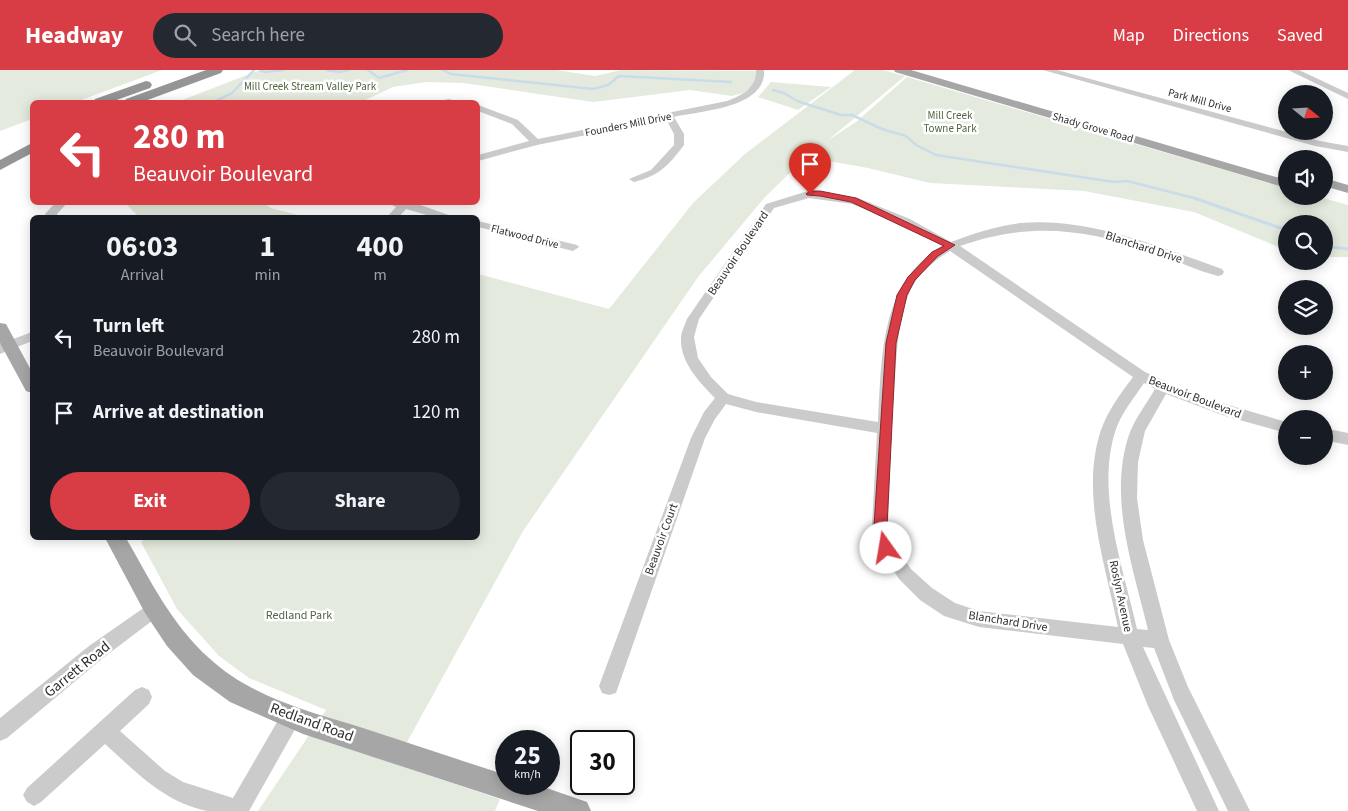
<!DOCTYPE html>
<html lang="en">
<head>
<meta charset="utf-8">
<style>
	:root { --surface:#171b24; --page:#242831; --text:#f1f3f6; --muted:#9ea1a6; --accent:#d83d45 }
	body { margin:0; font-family:"Source Sans 3",sans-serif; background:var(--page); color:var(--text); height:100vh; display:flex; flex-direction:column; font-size:19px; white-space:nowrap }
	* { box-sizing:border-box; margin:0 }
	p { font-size:16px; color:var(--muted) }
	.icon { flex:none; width:28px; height:28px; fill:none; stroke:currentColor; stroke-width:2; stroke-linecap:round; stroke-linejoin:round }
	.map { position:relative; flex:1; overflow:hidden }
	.details { position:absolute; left:30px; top:145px; width:450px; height:325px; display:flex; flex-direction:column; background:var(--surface); border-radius:8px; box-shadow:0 2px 12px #0003 }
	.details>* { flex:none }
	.hud { position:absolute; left:30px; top:30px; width:450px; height:105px; border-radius:8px; box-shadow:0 2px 12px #0003; background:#d83d45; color:#fff; overflow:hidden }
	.needle { width:32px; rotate:108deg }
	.controls { position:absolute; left:1278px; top:15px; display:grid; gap:10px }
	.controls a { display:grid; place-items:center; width:55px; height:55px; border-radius:50%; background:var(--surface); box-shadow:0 2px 12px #0003; font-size:25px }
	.speed { position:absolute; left:495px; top:660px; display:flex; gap:10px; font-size:25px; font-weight:700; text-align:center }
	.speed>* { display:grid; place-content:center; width:65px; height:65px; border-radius:50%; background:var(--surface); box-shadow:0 2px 12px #0003; line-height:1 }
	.speed small { font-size:12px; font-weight:400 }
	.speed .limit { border:2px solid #111; border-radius:8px; background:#fff; color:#111 }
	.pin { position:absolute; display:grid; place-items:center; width:42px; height:42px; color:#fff; margin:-51px -21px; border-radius:50% 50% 50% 0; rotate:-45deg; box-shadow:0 0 5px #0007 }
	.pin .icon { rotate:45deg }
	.me { position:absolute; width:55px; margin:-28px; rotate:347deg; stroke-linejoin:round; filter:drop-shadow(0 0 4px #0008) }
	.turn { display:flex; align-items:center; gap:18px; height:105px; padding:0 20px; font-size:22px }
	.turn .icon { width:65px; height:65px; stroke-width:2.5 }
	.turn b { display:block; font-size:35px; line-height:42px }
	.eta { display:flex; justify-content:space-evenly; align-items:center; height:85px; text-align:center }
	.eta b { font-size:30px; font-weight:700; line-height:35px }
	.cta { display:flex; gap:10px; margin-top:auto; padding:10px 20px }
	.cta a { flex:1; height:58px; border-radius:30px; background:var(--accent); color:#fff; font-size:20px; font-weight:700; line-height:58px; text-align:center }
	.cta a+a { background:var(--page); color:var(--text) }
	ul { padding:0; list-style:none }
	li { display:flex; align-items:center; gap:15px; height:75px; padding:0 20px }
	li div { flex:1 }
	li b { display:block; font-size:19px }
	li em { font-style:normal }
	header { display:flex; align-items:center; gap:30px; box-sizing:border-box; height:70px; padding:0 25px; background:var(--accent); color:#fff }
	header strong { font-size:24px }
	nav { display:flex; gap:28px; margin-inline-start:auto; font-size:18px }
	.search { width:350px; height:45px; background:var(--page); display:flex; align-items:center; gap:12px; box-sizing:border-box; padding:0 18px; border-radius:28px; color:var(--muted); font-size:19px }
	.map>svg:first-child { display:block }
	.green { fill:#e4eadd }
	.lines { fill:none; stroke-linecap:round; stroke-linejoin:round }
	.stream-far1 { stroke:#cadce9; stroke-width:2.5 }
	.stream { stroke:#cadce9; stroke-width:3 }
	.minor { fill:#cbcbcb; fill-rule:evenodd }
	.major { fill:#a6a6a6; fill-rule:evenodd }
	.highway { fill:#959595; fill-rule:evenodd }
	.route { fill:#d83d45; stroke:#8c282d }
	.labels { text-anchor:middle; stroke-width:5; stroke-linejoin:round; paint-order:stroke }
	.far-park-label { font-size:11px; fill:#50663f; stroke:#fff }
	.far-street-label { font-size:11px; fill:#2e2e2e; stroke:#fff }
	.street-label { font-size:12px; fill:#2e2e2e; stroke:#fff }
	.park-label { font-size:12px; fill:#50663f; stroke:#fff }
	.near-street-label { font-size:15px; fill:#2e2e2e; stroke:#fff }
</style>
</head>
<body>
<header>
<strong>Headway</strong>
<div class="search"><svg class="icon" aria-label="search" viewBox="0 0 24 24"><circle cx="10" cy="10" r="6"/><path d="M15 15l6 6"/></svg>Search here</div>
<nav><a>Map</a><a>Directions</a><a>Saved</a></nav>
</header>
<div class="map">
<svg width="1348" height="741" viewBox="0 0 1348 741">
	<rect width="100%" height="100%" fill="#fff"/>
	<g class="green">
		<path d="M 0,0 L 162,0 L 76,32 L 32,32 L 32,49 L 0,61 Z"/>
		<path d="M 260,0 L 556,0 L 595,6 L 621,0 L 757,1 L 754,15 L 743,23 L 732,26 L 690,20 L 593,32 L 463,13 L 426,12 L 393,17 L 361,32 L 177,32 Z"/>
		<path d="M 855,0 L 882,0 L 905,6 L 827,71 L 856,52 L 907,7 L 1286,118 L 1286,126 L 1316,126 L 1348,135 L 1348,187 L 1324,187 L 1324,154 L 1286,154 L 1286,180 L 1194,142 L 1084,121 L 930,113 L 868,98 L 806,87 L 765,127 L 698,207 L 523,461 L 395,694 L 500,729 L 495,741 L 258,741 L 326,640 L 249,608 L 219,586 L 177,539 L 141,472 L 145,468 L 478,468 L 478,204 L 609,239 L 693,133 L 745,84 Z"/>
		<path d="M 771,12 L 831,17 L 798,40 L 758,27 Z"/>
		<path d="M 130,132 L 263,133 L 271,138 L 305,147 L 139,147 L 126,134 Z"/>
	</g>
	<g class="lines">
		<g class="stream-far1">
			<path d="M 260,0 L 265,2 L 283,0"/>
			<path d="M 326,0 L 339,2 L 349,0"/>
			<path d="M 368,0 L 379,8 L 407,0"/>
			<path d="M 443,0 L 451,4 L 593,19 L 608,15 L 619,6 L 731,12"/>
			<path d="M 773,20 L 784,23 L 797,31 L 841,45 L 852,45 L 882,59 L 906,66 L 916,75 L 936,85 L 1114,112 L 1127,111 L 1198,129"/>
			<path d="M 214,32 L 232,23 L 254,0"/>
		</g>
		<g class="stream">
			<path d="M 1194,128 L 1286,160"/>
			<path d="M 1324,176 L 1348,179"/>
		</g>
		<g class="minor">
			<path d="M 756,0 L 764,0 C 767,38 701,41 674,47 L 684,64 L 684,75 C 669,95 659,106 634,112 L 629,109 L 651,100 L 674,75 L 674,64 L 666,49 L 537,75 L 478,91 L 478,85 L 529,71 L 512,54 L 478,41 L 478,35 L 518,50 L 538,69 L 727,31 C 742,25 757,18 756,0 Z"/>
			<path d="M 1043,0 L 1057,0 L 1320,71 L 1348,76 L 1348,82 L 1315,76 Z"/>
			<path d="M 1288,0 L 1299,0 L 1348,23 L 1348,29 Z"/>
			<path d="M 450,29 L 455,32 L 441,32 L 443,30 Z"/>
			<path d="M 808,121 L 858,128 L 910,149 L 951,172 C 974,163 997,156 1021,153 C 1090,147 1159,177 1222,199 L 1224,202 L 1222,205 L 1218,206 C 1195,200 1172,189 1150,181 C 1081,158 1029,152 960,176 L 1145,302 L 1198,326 L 1286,352 L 1286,363 L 1225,346 L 1166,324 L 1145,361 L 1138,392 L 1137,428 L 1143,470 L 1169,570 L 1188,617 L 1250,741 L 1228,741 L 1174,630 L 1154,578 L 1143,577 L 1219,741 L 1197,741 L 1148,636 L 1123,574 L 979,557 L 944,546 L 920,530 L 899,509 L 878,478 L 872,455 L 877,363 L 756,342 L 726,334 L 715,349 L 705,368 L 616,623 L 609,625 L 602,623 L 599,616 L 691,368 L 704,342 L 715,328 C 699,312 680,292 681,268 C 681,262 685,255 687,249 L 766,134 ZM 809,128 L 852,134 L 902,154 L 942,176 C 879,213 882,288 878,352 L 756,332 L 728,324 L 711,307 L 698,288 L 694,267 L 699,249 L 774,138 ZM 950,181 L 1133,307 C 1121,323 1108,340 1101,360 C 1080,423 1105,493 1118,557 L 979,541 L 955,533 L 932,518 L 911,499 L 894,475 L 888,455 C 890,407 891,359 895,310 C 897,280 898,245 912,217 C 921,201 935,190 950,181 ZM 1144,313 L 1155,319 C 1147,333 1136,347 1130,362 C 1107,426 1133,497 1148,560 L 1137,559 C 1123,497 1095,421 1116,359 C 1122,342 1134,328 1144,313 Z"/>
			<path d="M 56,132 L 68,132 L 57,144 L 58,148 L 47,148 L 45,144 Z"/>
			<path d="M 386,132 L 412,132 L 457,148 L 437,148 L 406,139 L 398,148 L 386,148 L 396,137 Z"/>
			<path d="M 478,151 L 577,175 L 579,177 L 573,181 L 478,157 Z"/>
			<path d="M 32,262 L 32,271 L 0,284 L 0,274 Z"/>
			<path d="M 1324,358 L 1348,363 L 1348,375 L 1324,370 Z"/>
			<path d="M 155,530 L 161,532 L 164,538 L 161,544 L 103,588 L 7,668 L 0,671 L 0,648 L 89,576 Z"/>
			<path d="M 142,617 L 149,620 L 152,627 L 149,634 L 120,661 L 165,701 L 183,712 L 233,728 L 284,640 L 291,637 L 298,640 L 301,647 L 298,654 L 249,741 C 236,741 220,741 207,741 C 164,732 136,702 105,674 L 41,732 L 34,736 L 27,732 L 23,725 L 27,718 L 135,620 Z"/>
		</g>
		<g class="major">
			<path d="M 894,0 L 911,0 L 1286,110 L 1286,118 L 895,2 Z"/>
			<path d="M 1324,108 L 1348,115 L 1348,123 L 1324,116 Z"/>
			<path d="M 0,253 L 6,254 L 32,302 L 32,323 L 26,321 L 0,273 Z"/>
			<path d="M 105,468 L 126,468 C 150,510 172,555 209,588 C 252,628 311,642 366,659 C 413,674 459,690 506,705 L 506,714 L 535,714 L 587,732 L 591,741 L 538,741 L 303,664 L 230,632 L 193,605 L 167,576 L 145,543 Z"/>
		</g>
		<g class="highway">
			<path d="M 206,0 L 223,0 L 221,3 L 142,32 L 124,32 L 126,29 Z"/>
			<path d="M 146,11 L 150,12 L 152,15 L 150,18 L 111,32 L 93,32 L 95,29 Z"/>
			<path d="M 32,73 L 32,83 L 0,100 L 0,90 Z"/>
		</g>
	</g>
	<path class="route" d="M 810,121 L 820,121 L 856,128 L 955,175 L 938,186 L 915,210 L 907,225 L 896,273 L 887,456 L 893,478 L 886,484 L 880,478 L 874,456 L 886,273 L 897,225 L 908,207 L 932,182 L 944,176 L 851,132 L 820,126 L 807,125 L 806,124 Z"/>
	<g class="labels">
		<g class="far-park-label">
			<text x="310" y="20">Mill Creek Stream Valley Park</text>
			<text x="950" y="49">Mill Creek<tspan x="950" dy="13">Towne Park</tspan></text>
		</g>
		<g class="far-street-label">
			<text transform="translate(1200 30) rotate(15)" y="4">Park Mill Drive</text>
			<text transform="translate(628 54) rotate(-11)" y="4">Founders Mill Drive</text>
			<text transform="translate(1093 57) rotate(16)" y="4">Shady Grove Road</text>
			<text transform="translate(525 166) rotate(14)" y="4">Flatwood Drive</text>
		</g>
		<g class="street-label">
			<text transform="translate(1144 177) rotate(18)" y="4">Blanchard Drive</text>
			<text transform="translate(738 183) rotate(-56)" y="4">Beauvoir Boulevard</text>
			<text transform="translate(1195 327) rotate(21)" y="4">Beauvoir Boulevard</text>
			<text transform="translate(661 469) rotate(-70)" y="4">Beauvoir Court</text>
			<text transform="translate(1121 526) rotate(78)" y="4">Roslyn Avenue</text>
			<text transform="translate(1008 551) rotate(9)" y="4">Blanchard Drive</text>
		</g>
		<g class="park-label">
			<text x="299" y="549">Redland Park</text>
		</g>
		<g class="near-street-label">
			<text transform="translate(77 599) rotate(-39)" y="5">Garrett Road</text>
			<text transform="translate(312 652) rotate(20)" y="5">Redland Road</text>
		</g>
	</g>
</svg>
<div class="controls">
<a><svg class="needle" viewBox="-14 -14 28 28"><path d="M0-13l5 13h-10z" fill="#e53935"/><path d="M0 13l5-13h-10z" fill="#9ea1a6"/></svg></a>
<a><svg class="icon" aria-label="sound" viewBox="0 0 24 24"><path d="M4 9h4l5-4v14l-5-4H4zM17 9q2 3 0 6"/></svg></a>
<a><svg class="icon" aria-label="search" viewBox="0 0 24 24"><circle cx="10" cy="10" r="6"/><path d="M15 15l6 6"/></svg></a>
<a><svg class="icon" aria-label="layers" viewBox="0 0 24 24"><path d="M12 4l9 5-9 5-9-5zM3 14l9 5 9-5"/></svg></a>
<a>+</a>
<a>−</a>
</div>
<div class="speed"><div>25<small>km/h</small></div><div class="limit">30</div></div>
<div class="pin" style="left:810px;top:124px;background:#d93025"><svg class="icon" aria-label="arrive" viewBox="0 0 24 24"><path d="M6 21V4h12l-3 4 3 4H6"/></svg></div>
<svg class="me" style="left:886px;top:478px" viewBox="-20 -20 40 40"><circle r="19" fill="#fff"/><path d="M0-13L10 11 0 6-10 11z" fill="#d83d45"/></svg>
<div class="hud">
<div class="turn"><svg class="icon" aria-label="left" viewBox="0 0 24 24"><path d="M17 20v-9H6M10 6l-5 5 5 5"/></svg><div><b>280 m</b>Beauvoir Boulevard</div></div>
</div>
<section class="details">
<div class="eta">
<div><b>06:03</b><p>Arrival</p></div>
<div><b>1</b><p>min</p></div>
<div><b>400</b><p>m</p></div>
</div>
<ul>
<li><svg class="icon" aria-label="left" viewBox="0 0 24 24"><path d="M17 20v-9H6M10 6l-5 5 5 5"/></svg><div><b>Turn left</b><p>Beauvoir Boulevard</p></div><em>280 m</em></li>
<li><svg class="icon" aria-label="arrive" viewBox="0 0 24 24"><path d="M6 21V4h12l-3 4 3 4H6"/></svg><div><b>Arrive at destination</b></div><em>120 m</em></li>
</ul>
<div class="cta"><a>Exit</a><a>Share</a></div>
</section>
</div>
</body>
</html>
